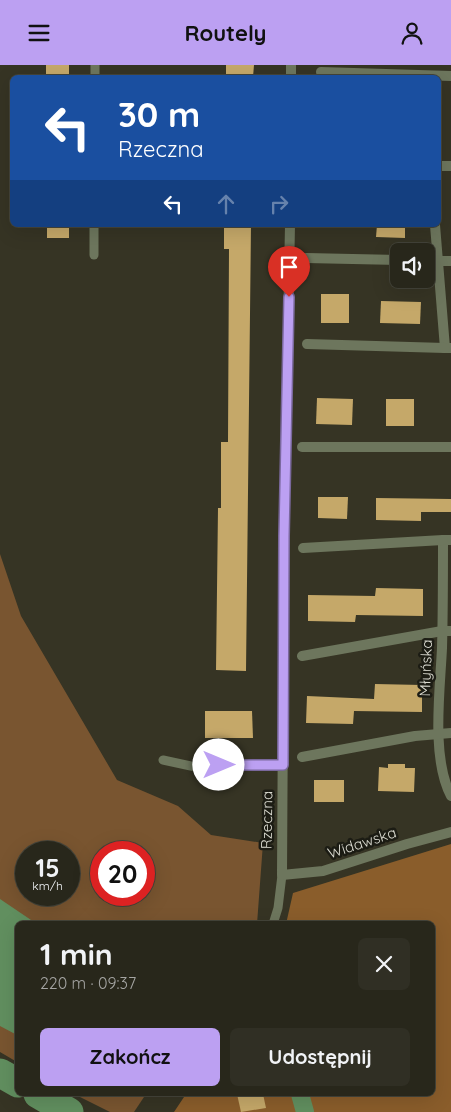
<!DOCTYPE html>
<html lang="pl">
<head>
<meta charset="utf-8">
<style>
	:root { --surface:#28271b; --page:#302f24; --text:#f1f3f6; --muted:#a5a5a3; --line:#44443a; --accent:#bca0f2 }
	body { margin:0; font-family:Quicksand,sans-serif; background:var(--page); color:var(--text); height:100vh; display:flex; flex-direction:column; font-size:19px; white-space:nowrap }
	* { box-sizing:border-box; margin:0 }
	p { font-size:16px; color:var(--muted) }
	.icon { flex:none; width:28px; height:28px; fill:none; stroke:currentColor; stroke-width:2; stroke-linecap:round; stroke-linejoin:round }
	.map { position:relative; flex:1; overflow:hidden }
	.side { position:absolute; left:15px; top:856px; width:420px; height:175px; display:flex; flex-direction:column; background:var(--surface); border-radius:8px; box-shadow:0 5px 20px #0002,0 0 0 1px var(--line) }
	.side>* { flex:none }
	.guide { position:absolute; left:10px; top:10px; width:431px; height:152px; border-radius:8px; box-shadow:0 5px 20px #0002,0 0 0 1px var(--line); background:#1a4fa0; color:#fff; overflow:hidden }
	.buttons { position:absolute; left:390px; top:178px; display:grid; gap:10px }
	.buttons a { display:grid; place-items:center; width:45px; height:45px; border-radius:8px; background:var(--surface); box-shadow:0 5px 20px #0002,0 0 0 1px var(--line); font-size:25px }
	.speed { position:absolute; left:15px; top:776px; display:flex; gap:10px; font-size:25px; font-weight:700; text-align:center }
	.speed>* { display:grid; place-content:center; width:65px; height:65px; border-radius:50%; background:var(--surface); box-shadow:0 5px 20px #0002,0 0 0 1px var(--line); line-height:1 }
	.speed small { font-size:12px; font-weight:400 }
	.speed .limit { border:8px solid #d22; background:#fff; color:#111 }
	.pin { position:absolute; display:grid; place-items:center; width:42px; height:42px; color:#fff; margin:-51px -21px; border-radius:50% 50% 50% 0; rotate:-45deg; box-shadow:0 0 5px #0007 }
	.pin .icon { rotate:45deg }
	.me { position:absolute; width:55px; margin:-28px; rotate:90deg; stroke-linejoin:round; filter:drop-shadow(0 0 4px #0008) }
	.turn { display:flex; align-items:center; gap:18px; height:105px; padding:0 25px; font-size:22px }
	.turn .icon { width:65px; height:65px; stroke-width:2.5 }
	.turn b { display:block; font-size:35px; line-height:42px }
	.lanes { display:flex; align-items:center; height:48px; padding:0 25px; background:#0003; justify-content:center; gap:25px; direction:ltr }
	.lanes .off { opacity:.35 }
	.round { display:grid; place-items:center; flex:none; width:52px; height:52px; border-radius:8px; background:var(--page) }
	.summary { display:flex; align-items:center; justify-content:space-between; height:85px; padding:0 25px }
	h1 { font-size:30px; font-weight:700; line-height:38px }
	.action { display:flex; gap:10px; margin-top:auto; padding:10px 25px }
	.action a { flex:1; height:58px; border-radius:8px; background:var(--accent); color:#111; font-size:20px; font-weight:700; line-height:58px; text-align:center }
	.action a+a { background:var(--page); color:var(--text) }
	header { display:flex; justify-content:space-between; align-items:center; height:65px; padding:0 25px; background:var(--accent); color:#111; font-size:22px; font-weight:700 }
	.map>svg:first-child { display:block }
	.green { fill:#795530; fill-rule:evenodd }
	.forest { fill:#8a5d2b }
	.water { fill:#618f5f }
	.lines { fill:none; stroke-linecap:round; stroke-linejoin:round }
	.canal { stroke:#618f5f; stroke-width:18 }
	.river { stroke:#618f5f; stroke-width:29 }
	.building { fill:#c5a869 }
	.service { stroke:#6d765d; stroke-width:9 }
	.minor { stroke:#6d765d; stroke-width:10 }
	.route-casing { stroke:#7a689d; stroke-width:12 }
	.route { stroke:#bca0f2; stroke-width:9 }
	.labels { text-anchor:middle; stroke-width:5; stroke-linejoin:round; paint-order:stroke }
	.street-label { font-size:15px; fill:#dcdcd2; stroke:#1c1c14 }
</style>
</head>
<body>
<header><svg class="icon" aria-label="menu" viewBox="0 0 24 24"><path d="M4 6h16M4 12h16M4 18h16"/></svg>Routely<svg class="icon" aria-label="person" viewBox="0 0 24 24"><circle cx="12" cy="8" r="4"/><path d="M4 21q1-7 8-7t8 7"/></svg></header>
<div class="map">
<svg width="451" height="1047" viewBox="0 0 451 1047">
	<rect width="100%" height="100%" fill="#363424"/>
	<g class="green">
		<path d="M 0,489 L 21,551 L 117,715 L 178,741 L 211,770 L 263,778 L 257,859 L 18,859 L 17,997 L 0,987 ZM 26,788 L 69,788 L 69,830 L 26,830 ZM 101,788 L 144,788 L 144,830 L 101,830 Z"/>
		<path d="M 74,1029 L 146,1029 L 134,1047 L 110,1047 Z"/>
	</g>
	<path class="forest" d="M 451,779 L 451,1047 L 174,1047 L 186,1029 L 432,1029 L 432,859 L 286,859 L 293,828 Z"/>
	<path class="water" d="M 0,834 L 37,859 L 18,859 L 17,970 L 0,961 Z"/>
	<g class="lines">
		<g class="canal">
			<path d="M 300,1029 L 305,1047"/>
			<path d="M 53,1037 L 60,1029"/>
		</g>
		<g class="river">
			<path d="M 0,1008 L 18,1018"/>
			<path d="M 38,1029 L 69,1047"/>
		</g>
	</g>
	<g class="building">
		<rect x="46" y="0" width="23" height="12"/>
		<path d="M 226,0 L 254,0 L 253,12 L 226,12 Z"/>
		<rect x="47" y="160" width="22" height="13"/>
		<path d="M 224,160 L 251,160 L 246,606 L 216,605 L 218,443 L 221,443 L 221,377 L 228,377 L 229,184 L 224,184 Z"/>
		<path d="M 377,160 L 405,160 L 405,173 L 376,172 Z"/>
		<rect x="321" y="229" width="28" height="29"/>
		<path d="M 381,236 L 421,237 L 420,259 L 380,258 Z"/>
		<path d="M 317,333 L 353,334 L 352,360 L 316,359 Z"/>
		<rect x="386" y="334" width="28" height="27"/>
		<path d="M 318,432 L 348,432 L 347,454 L 318,453 Z"/>
		<path d="M 376,433 L 451,434 L 451,447 L 421,447 L 421,456 L 376,455 Z"/>
		<path d="M 376,523 L 423,524 L 423,551 L 356,550 L 355,557 L 308,556 L 308,530 L 375,531 Z"/>
		<path d="M 375,619 L 422,620 L 422,647 L 354,646 L 353,659 L 306,658 L 307,631 L 374,634 Z"/>
		<path d="M 205,646 L 252,646 L 253,673 L 205,673 Z"/>
		<path d="M 388,699 L 405,699 L 405,703 L 415,703 L 414,727 L 378,726 L 379,702 L 388,703 Z"/>
		<rect x="314" y="715" width="30" height="22"/>
		<path d="M 237,1029 L 263,1029 L 266,1043 L 241,1047 Z"/>
	</g>
	<g class="lines">
		<g class="service">
			<path d="M 95,12 L 95,0"/>
			<path d="M 94,190 L 94,160"/>
			<path d="M 163,695 L 200,703 L 219,700 L 283,700"/>
			<path d="M 273,859 L 278,843 L 282,810"/>
		</g>
		<g class="minor">
			<path d="M 321,7 L 451,11"/>
			<path d="M 291,12 L 291,0"/>
			<path d="M 439,101 L 451,101"/>
			<path d="M 290,160 L 284,471 L 282,810 L 323,806 L 407,779 L 451,767"/>
			<path d="M 435,160 L 445,283 L 450,283"/>
			<path d="M 306,193 L 399,195"/>
			<path d="M 426,196 L 451,196"/>
			<path d="M 307,279 L 445,283"/>
			<path d="M 302,382 L 451,382"/>
			<path d="M 451,475 L 443,475 C 443,511 443,547 442,583 C 440,626 431,693 451,731"/>
			<path d="M 303,483 L 443,475"/>
			<path d="M 302,591 L 442,566 L 451,566"/>
			<path d="M 302,692 L 415,671 L 451,668"/>
		</g>
	</g>
	<g class="lines">
		<defs>
			<path id="route" d="M 219,700 L 283,700 L 284,471 L 289,232"/>
		</defs>
		<use href="#route" class="route-casing"/>
		<use href="#route" class="route"/>
	</g>
	<g class="labels">
		<g class="street-label">
			<text transform="translate(426 603) rotate(-88)" y="5">Młyńska</text>
			<text transform="translate(267 755) rotate(-89)" y="5">Rzeczna</text>
			<text transform="translate(362 778) rotate(-18)" y="5">Widawska</text>
		</g>
	</g>
</svg>
<div class="buttons">
<a><svg class="icon" aria-label="sound" viewBox="0 0 24 24"><path d="M4 9h4l5-4v14l-5-4H4zM17 9q2 3 0 6"/></svg></a>
</div>
<div class="speed"><div>15<small>km/h</small></div><div class="limit">20</div></div>
<div class="pin" style="left:289px;top:232px;background:#d93025"><svg class="icon" aria-label="arrive" viewBox="0 0 24 24"><path d="M6 21V4h12l-3 4 3 4H6"/></svg></div>
<svg class="me" style="left:219px;top:700px" viewBox="-20 -20 40 40"><circle r="19" fill="#fff"/><path d="M0-13L10 11 0 6-10 11z" fill="#bca0f2"/></svg>
<div class="guide">
<div class="turn"><svg class="icon" aria-label="left" viewBox="0 0 24 24"><path d="M17 20v-9H6M10 6l-5 5 5 5"/></svg><div><b>30 m</b>Rzeczna</div></div>
<div class="lanes"><svg class="icon" aria-label="left" viewBox="0 0 24 24"><path d="M17 20v-9H6M10 6l-5 5 5 5"/></svg><svg class="icon off" aria-label="ahead" viewBox="0 0 24 24"><path d="M12 20V5M6 11l6-6 6 6"/></svg><svg class="icon off" aria-label="right" viewBox="0 0 24 24"><path d="M7 20v-9h11M14 6l5 5-5 5"/></svg></div>
</div>
<section class="side">
<div class="summary"><div><h1>1 min</h1><p>220 m · 09:37</p></div><a class="round"><svg class="icon" aria-label="close" viewBox="0 0 24 24"><path d="M6 6l12 12M18 6L6 18"/></svg></a></div>
<div class="action"><a>Zakończ</a><a>Udostępnij</a></div>
</section>
</div>
</body>
</html>
